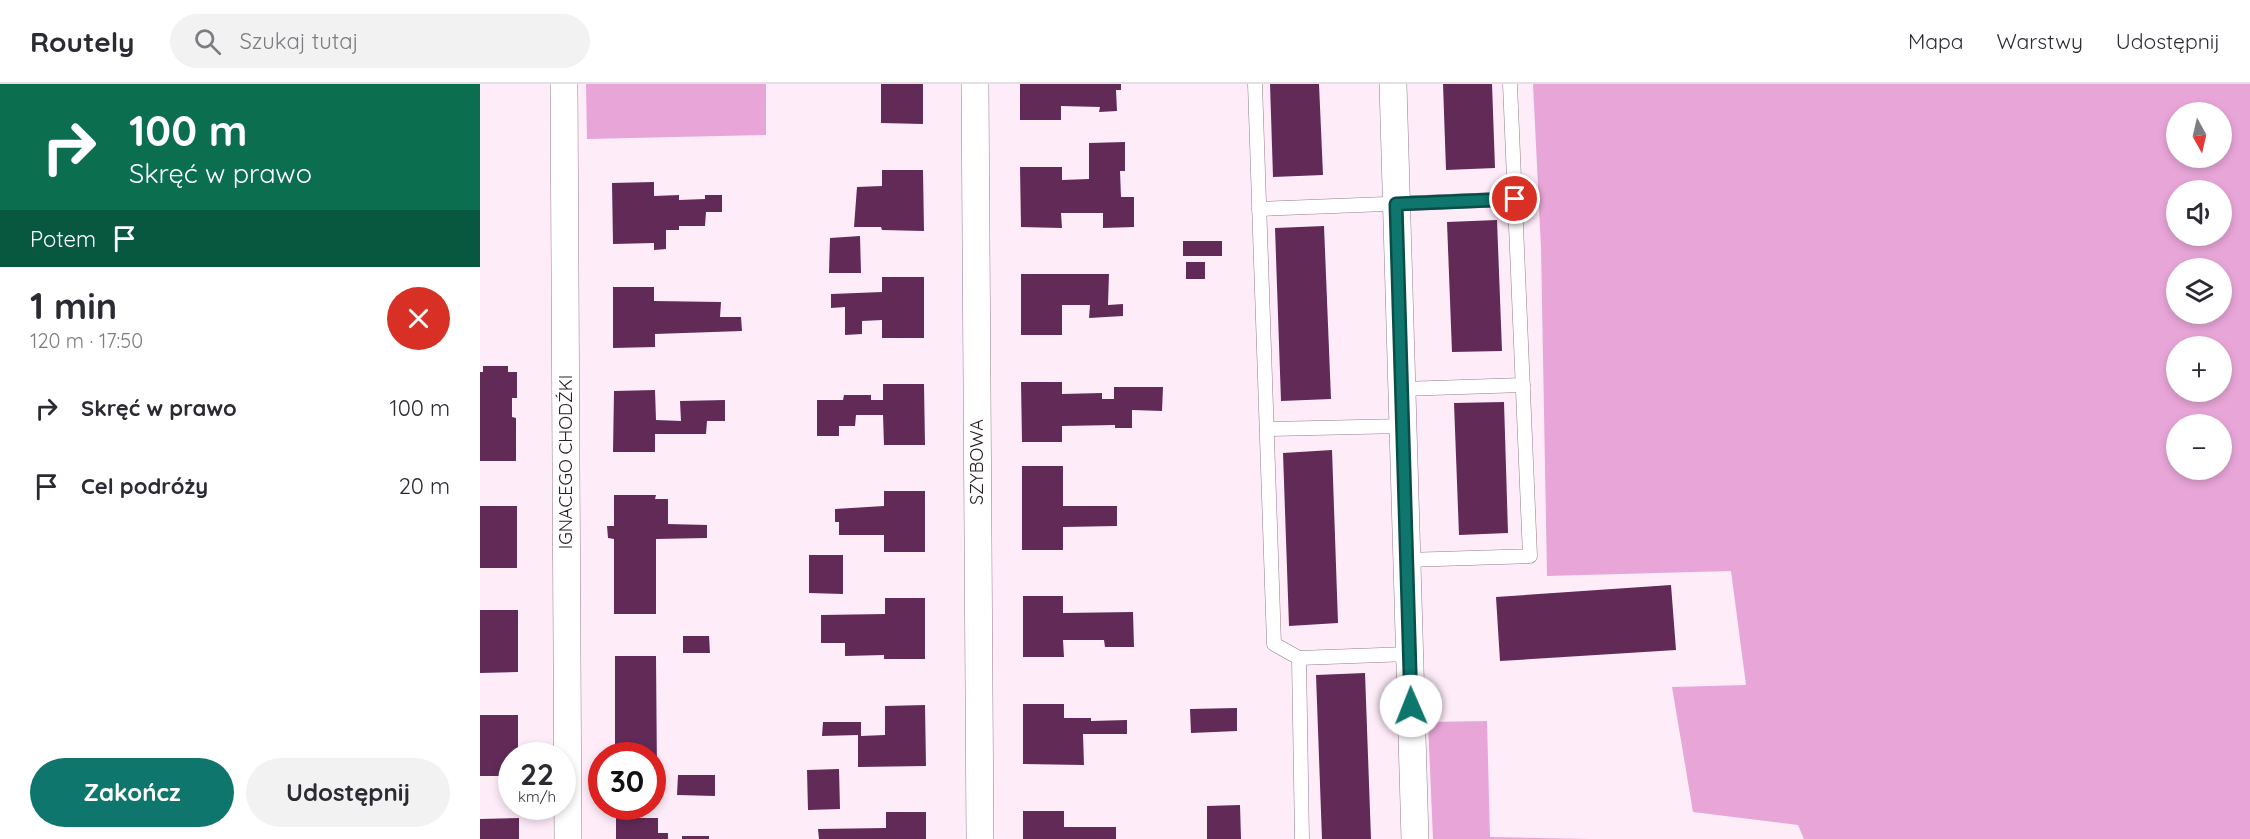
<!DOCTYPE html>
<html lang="pl">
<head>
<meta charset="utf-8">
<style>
	:root { --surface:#fff; --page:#f2f2f3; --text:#2b2b33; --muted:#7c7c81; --line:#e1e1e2; --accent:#0f766e }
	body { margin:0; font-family:Quicksand,sans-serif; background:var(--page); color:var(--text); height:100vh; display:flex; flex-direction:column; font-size:22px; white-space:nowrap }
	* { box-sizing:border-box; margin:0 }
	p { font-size:20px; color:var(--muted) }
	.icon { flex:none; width:33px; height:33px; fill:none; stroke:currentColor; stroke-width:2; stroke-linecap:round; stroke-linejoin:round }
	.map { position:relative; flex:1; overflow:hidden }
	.side { display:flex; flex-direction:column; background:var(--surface); width:480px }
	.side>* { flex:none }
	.hud { background:#0b6e4f; color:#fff; overflow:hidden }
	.needle { width:39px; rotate:172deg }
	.tools { position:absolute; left:1686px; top:18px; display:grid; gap:12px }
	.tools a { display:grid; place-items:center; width:66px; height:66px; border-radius:50%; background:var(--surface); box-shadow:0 3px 9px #0003; font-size:30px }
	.speed { position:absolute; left:18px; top:658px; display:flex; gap:12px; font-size:30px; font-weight:700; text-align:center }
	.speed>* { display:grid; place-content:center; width:78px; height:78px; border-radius:50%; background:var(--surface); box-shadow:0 3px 9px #0003; line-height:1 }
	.speed small { font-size:15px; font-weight:400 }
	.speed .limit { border:9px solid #d22; background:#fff; color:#111 }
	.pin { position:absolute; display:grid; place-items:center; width:51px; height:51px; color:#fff; margin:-26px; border:3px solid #fff; border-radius:50%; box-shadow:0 2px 6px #0007 }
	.me { position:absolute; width:66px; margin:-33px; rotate:359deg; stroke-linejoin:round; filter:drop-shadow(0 0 4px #0008) }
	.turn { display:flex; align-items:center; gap:21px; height:126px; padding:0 30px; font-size:27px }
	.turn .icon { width:78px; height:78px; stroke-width:2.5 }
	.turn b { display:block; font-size:42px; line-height:51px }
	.then { display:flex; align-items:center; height:57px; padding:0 30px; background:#0003; gap:12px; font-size:22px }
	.round { display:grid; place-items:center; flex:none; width:63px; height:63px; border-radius:32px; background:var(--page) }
	.head { display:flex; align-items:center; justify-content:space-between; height:102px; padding:0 30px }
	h1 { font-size:36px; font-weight:700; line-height:45px }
	.primary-button { display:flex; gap:12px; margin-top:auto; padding:12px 30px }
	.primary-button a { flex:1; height:69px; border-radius:36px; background:var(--accent); color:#fff; font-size:24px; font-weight:700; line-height:69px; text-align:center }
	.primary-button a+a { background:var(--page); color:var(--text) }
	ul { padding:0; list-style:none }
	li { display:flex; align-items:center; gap:18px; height:78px; padding:0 30px }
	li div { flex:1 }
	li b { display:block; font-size:22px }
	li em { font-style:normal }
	header { display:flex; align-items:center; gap:36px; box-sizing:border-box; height:84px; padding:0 30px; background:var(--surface); border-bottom:2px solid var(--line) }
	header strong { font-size:28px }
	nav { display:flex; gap:33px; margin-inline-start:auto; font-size:21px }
	.search { width:420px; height:54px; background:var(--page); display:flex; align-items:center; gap:15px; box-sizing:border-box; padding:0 21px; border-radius:33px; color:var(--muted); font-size:22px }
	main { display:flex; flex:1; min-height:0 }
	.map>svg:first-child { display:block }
	.green { fill:#e8a6d8; fill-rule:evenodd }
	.building { fill:#622a57 }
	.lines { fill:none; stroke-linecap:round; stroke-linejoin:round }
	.lane-casing { stroke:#917d8c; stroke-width:15 }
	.street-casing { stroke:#917d8c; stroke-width:28 }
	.lane { stroke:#fff; stroke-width:14 }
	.street { stroke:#fff; stroke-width:27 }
	.route-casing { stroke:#0a4d48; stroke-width:15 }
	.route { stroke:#0f766e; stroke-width:10 }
	.labels { text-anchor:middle; stroke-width:6; stroke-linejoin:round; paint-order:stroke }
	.street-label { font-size:18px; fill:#292127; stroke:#fff }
</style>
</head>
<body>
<header>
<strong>Routely</strong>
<div class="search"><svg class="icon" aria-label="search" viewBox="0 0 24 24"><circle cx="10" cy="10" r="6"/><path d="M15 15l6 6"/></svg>Szukaj tutaj</div>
<nav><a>Mapa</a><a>Warstwy</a><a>Udostępnij</a></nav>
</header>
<main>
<section class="side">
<div class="hud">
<div class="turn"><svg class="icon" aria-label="right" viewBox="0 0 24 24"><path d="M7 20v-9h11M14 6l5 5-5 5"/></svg><div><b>100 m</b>Skręć w prawo</div></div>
<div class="then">Potem<svg class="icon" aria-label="arrive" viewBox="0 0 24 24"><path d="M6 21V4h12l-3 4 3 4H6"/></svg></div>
</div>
<div class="head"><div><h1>1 min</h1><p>120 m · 17:50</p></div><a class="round" style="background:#d93025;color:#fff"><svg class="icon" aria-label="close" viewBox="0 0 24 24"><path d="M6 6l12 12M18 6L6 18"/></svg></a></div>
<ul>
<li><svg class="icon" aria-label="right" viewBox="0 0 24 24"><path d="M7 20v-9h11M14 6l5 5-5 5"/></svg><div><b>Skręć w prawo</b></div><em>100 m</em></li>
<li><svg class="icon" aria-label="arrive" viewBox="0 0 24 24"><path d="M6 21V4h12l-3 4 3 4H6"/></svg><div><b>Cel podróży</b></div><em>20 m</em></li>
</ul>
<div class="primary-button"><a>Zakończ</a><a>Udostępnij</a></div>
</section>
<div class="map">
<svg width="1770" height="755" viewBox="0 0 1770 755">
	<rect width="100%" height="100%" fill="#ffecf9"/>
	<g class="green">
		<path d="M 106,0 L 286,0 L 286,51 L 107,55 Z"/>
		<path d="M 1053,0 L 1770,0 L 1770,755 L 1324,755 L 1318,741 L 1213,728 L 1192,603 L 1266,601 L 1251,487 L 1067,492 L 1061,164 ZM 1742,28 L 1742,74 L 1696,74 L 1696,28 ZM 1742,106 L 1742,152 L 1696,152 L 1696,106 ZM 1742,184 L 1742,230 L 1696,230 L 1696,184 ZM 1742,262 L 1742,308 L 1696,308 L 1696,262 ZM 1742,340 L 1742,386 L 1696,386 L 1696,340 Z"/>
		<path d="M 1007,637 L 1010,753 L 1110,755 L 953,755 L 948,638 Z"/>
	</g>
	<g class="building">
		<path d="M 401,0 L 443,0 L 443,40 L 401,39 Z"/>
		<path d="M 540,0 L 641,0 L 641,6 L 636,6 L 637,27 L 619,28 L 620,23 L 581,22 L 581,36 L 540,36 Z"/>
		<path d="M 790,0 L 839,0 L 843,91 L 793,93 Z"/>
		<path d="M 963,0 L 1012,0 L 1015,84 L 966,86 Z"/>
		<path d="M 645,58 L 645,87 L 640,87 L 641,113 L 654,113 L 654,143 L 623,144 L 623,129 L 581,129 L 582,144 L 541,143 L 540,83 L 582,83 L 582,96 L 609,95 L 609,59 Z"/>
		<path d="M 402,86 L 443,86 L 444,147 L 402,146 L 401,143 L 374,143 L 377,103 L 402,102 Z"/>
		<path d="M 174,98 L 174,112 L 199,111 L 199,116 L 225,115 L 225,111 L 242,111 L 242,128 L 226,128 L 225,142 L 199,142 L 199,146 L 186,146 L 186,165 L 174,166 L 174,159 L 133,160 L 132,99 Z"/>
		<path d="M 1017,136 L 1022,267 L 972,268 L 967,138 Z"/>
		<path d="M 844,142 L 851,315 L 801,317 L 795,144 Z"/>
		<path d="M 380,152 L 381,189 L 349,189 L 350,154 Z"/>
		<rect x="703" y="157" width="39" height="15"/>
		<rect x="706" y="178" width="19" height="17"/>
		<path d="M 541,190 L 629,190 L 628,221 L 643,220 L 643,232 L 609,234 L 610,221 L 582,221 L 582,251 L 541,251 Z"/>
		<path d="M 402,193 L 444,193 L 444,254 L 402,254 L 402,236 L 382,237 L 382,250 L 365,251 L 365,223 L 351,224 L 351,210 L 402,208 Z"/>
		<path d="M 133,203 L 174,203 L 174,217 L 241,218 L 240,233 L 261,233 L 262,247 L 175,250 L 175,263 L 133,264 Z"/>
		<path d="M 3,282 L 28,282 L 28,288 L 37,288 L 37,314 L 32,314 L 32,333 L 36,334 L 36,377 L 0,377 L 0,288 L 3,288 Z"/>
		<path d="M 541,298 L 582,298 L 582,310 L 622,309 L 622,315 L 634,315 L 634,303 L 683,303 L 682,327 L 652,326 L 652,344 L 635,344 L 635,341 L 582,342 L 582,358 L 542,358 Z"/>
		<path d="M 403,300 L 444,300 L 445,361 L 404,361 L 403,331 L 376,331 L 375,342 L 359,342 L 359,352 L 337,352 L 337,316 L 363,316 L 364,311 L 391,311 L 391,316 L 403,316 Z"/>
		<path d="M 175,306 L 176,336 L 201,337 L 200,317 L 245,316 L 245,337 L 227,337 L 226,350 L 175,350 L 175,368 L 133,368 L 134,307 Z"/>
		<path d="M 1024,318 L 1028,449 L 979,451 L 974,319 Z"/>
		<path d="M 852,366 L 858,539 L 809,542 L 803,369 Z"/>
		<path d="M 542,382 L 583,382 L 583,422 L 637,422 L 637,442 L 583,443 L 583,466 L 542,466 Z"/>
		<path d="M 404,407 L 445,407 L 445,468 L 404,468 L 404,451 L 359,451 L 359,438 L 355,438 L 355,425 L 404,422 Z"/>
		<path d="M 134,411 L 176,411 L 175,415 L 188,415 L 188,440 L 227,441 L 227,454 L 176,455 L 176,530 L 134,530 L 134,455 L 128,454 L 127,442 L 134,442 Z"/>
		<rect x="0" y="422" width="37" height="62"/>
		<path d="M 329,471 L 363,471 L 363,510 L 329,509 Z"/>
		<path d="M 1191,501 L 1196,566 L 1020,577 L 1016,513 Z"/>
		<path d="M 543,512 L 583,512 L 583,529 L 653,528 L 654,563 L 625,563 L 624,556 L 583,556 L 584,573 L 543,573 Z"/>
		<path d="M 405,514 L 445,514 L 445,575 L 404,575 L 404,571 L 365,572 L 365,559 L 341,559 L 341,531 L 405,530 Z"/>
		<path d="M 0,526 L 38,526 L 38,588 L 0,589 Z"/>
		<path d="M 203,552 L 229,552 L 230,569 L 203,569 Z"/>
		<path d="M 135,572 L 176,572 L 177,691 L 172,691 L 172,672 L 135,672 Z"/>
		<path d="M 885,589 L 891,755 L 842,755 L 836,591 Z"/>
		<path d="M 543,620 L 584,620 L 584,634 L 611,634 L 611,637 L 647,636 L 647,650 L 603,650 L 604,681 L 543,680 Z"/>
		<path d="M 445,621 L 446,682 L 378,683 L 378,651 L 342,652 L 343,638 L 381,638 L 381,652 L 405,651 L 405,622 Z"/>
		<path d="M 757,624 L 757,647 L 711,649 L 710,625 Z"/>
		<path d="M 0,631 L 38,631 L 38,672 L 32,672 L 32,692 L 0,692 Z"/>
		<path d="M 359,685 L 360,725 L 328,726 L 327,686 Z"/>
		<path d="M 198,691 L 235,691 L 235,712 L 197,711 Z"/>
		<path d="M 760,721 L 761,755 L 727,755 L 727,722 Z"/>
		<path d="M 543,727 L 584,727 L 584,743 L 636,743 L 636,755 L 543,755 Z"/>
		<path d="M 406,728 L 446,728 L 446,755 L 339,755 L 338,745 L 406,744 Z"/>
		<path d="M 39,734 L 39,755 L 0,755 L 0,735 Z"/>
		<path d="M 136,734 L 178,734 L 178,749 L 188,749 L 188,755 L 136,755 Z"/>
		<rect x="202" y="752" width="27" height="3"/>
	</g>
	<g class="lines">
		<defs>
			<g id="lane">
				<path d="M 775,0 L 794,560 L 819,574 L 822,755"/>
				<path d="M 779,125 L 1035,115"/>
				<path d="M 922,305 L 1043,301"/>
				<path d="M 787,345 L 923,342"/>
				<path d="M 926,476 L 1050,472 L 1030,0"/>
				<path d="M 819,574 L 929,570"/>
			</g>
			<g id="street">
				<path d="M 84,0 L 88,755"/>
				<path d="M 495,0 L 500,755"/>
				<path d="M 913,0 L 935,755"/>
			</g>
		</defs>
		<use href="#lane" class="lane-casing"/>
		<use href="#street" class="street-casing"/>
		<use href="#lane" class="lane"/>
		<use href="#street" class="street"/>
	</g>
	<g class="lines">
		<defs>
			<path id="route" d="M 931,622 L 916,120 L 1035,115"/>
		</defs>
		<use href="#route" class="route-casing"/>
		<use href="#route" class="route"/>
	</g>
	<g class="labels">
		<g class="street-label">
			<text transform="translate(86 378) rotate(-90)" y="6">IGNACEGO CHODŹKI</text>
			<text transform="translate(497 378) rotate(-90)" y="6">SZYBOWA</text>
		</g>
	</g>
</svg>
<div class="tools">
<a><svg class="needle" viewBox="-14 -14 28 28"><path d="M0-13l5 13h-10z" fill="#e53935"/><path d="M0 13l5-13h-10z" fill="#7c7c81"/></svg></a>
<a><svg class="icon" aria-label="sound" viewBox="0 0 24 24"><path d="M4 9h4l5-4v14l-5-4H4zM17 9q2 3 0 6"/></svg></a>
<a><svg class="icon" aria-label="layers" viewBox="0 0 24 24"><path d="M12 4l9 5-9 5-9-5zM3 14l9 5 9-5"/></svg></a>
<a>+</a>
<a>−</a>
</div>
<div class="speed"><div>22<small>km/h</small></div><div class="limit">30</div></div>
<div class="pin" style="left:1035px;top:115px;background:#d93025"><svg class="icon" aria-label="arrive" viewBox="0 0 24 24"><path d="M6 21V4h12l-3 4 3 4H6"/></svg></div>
<svg class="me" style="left:931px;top:622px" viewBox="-20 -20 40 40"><circle r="19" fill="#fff"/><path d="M0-13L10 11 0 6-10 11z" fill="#0f766e"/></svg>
</div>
</main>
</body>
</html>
